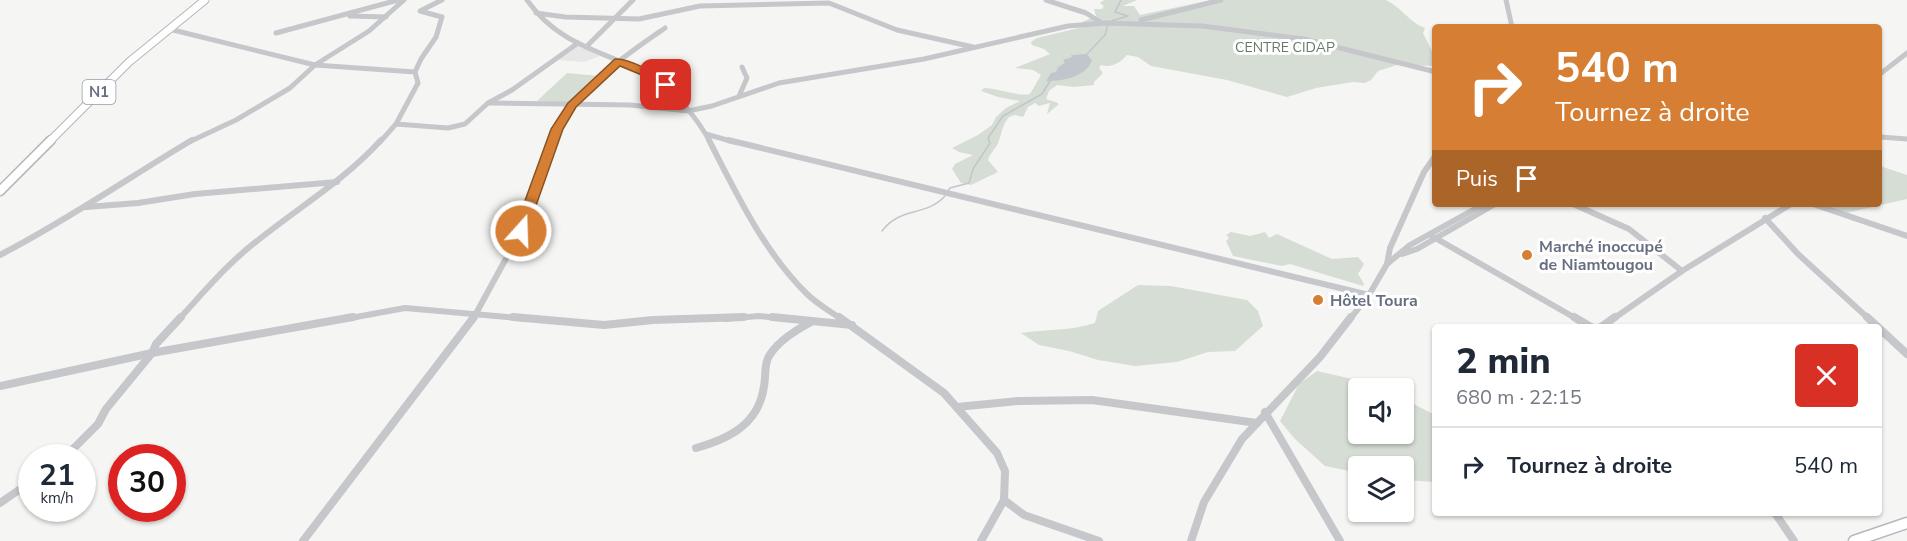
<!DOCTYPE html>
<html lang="fr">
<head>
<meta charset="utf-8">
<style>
	:root { --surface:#fff; --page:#f6f6f7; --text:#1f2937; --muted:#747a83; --line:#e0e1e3 }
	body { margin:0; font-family:"Nunito Sans",sans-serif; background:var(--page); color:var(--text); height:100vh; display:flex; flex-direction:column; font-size:22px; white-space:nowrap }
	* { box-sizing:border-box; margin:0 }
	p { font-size:20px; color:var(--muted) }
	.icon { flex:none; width:33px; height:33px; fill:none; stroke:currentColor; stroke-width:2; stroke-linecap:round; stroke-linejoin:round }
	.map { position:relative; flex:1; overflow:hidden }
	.panel { position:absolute; left:1432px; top:324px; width:450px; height:192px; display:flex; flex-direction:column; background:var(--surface); border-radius:6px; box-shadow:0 2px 4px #0004 }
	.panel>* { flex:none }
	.banner { position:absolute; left:1432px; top:24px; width:450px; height:183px; border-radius:6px; box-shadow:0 2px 4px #0004; background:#d67f34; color:#fff; overflow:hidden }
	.buttons { position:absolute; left:1348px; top:378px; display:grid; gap:12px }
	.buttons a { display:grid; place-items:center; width:66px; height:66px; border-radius:6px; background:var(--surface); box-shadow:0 2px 4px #0004; font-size:30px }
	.speed { position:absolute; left:18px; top:444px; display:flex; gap:12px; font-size:30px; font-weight:700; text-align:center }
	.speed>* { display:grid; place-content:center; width:78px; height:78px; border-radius:50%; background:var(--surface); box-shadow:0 2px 4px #0004; line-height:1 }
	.speed small { font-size:15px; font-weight:400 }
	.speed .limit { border:9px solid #d22; background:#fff; color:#111 }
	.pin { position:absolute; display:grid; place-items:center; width:51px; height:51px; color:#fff; margin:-26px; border-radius:12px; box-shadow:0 3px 9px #0006 }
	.me { position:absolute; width:66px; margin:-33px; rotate:20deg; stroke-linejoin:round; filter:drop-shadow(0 0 4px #0008) }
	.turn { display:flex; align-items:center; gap:21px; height:126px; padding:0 24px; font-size:27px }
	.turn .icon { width:78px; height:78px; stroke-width:2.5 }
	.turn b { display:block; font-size:42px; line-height:51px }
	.then { display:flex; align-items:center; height:57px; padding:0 24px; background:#0003; gap:12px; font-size:22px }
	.round { display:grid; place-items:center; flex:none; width:63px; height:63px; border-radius:6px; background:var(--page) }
	.headline { display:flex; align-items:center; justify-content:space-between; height:102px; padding:0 24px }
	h1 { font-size:36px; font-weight:800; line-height:45px }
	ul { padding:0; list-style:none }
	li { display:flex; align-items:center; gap:18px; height:78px; padding:0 24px; border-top:2px solid var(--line) }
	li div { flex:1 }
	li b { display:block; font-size:22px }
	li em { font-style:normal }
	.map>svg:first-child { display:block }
	.built { fill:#e6e7e6 }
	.green { fill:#d6ddd4 }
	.water { fill:#c1c6cc }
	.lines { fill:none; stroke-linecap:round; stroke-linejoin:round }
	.stream { stroke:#c1c6cc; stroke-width:1.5 }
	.major-casing { stroke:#b5b8bc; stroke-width:13 }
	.highway-far1-casing { stroke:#b5b7bb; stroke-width:9 }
	.highway-casing { stroke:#b5b7bb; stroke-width:11 }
	.minor-far2 { stroke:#c5c7cb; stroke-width:5 }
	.minor-far1 { stroke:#c5c7cb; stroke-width:6 }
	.minor { stroke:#c5c7cb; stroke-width:8 }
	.major { stroke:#fff; stroke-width:10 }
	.highway-far1 { stroke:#fff; stroke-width:7 }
	.highway { stroke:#fff; stroke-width:8 }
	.route { fill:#d67f34; stroke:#8b5322; stroke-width:1.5 }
	.poi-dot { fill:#d67f34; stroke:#fff; stroke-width:2 }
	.labels { text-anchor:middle; stroke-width:6; stroke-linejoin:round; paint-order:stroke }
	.far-park-label { font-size:14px; fill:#667966; stroke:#fff }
	.shield { fill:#fff; stroke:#959ba8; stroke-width:1.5 }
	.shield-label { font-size:15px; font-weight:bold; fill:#677082 }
	.poi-label { font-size:16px; font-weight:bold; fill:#677082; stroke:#fff; text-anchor:start }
</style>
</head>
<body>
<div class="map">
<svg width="1907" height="541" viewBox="0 0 1907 541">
	<rect width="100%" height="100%" fill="#f5f6f3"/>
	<path class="built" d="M 577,44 L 600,56 L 584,62 L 558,60 Z"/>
	<g class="green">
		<path d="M 1104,0 L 1137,0 L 1123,6 L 1134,6 L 1140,15 L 1211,0 L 1386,0 C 1401,7 1410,23 1425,28 L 1423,33 L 1435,57 L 1435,66 L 1397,65 L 1378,71 L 1371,80 L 1365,83 L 1353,82 L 1316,88 L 1287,97 L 1227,80 L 1151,66 L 1138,57 L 1127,55 C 1120,63 1112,68 1101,65 L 1099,68 L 1103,73 L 1094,82 L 1094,85 L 1074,87 L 1057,85 L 1049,91 L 1046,99 L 1058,103 L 1058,105 L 1047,114 L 1050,103 L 1039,106 L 1035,103 L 1028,107 L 1023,117 L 1015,115 L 1009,117 C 1001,127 1002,134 998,143 C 995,150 990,153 988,160 L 998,172 L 971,185 L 961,183 L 952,169 L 955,164 L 973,155 L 959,152 L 952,148 L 978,135 L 992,125 L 996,117 L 1006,108 L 1020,101 L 998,97 L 981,91 L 984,88 C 998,88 1019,97 1030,94 L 1041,75 L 1033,70 L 1015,68 L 1050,54 L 1044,49 L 1032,45 L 1031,42 L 1037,38 L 1083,27 L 1082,22 L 1096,16 L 1094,9 L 1102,9 L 1104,6 L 1100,3 Z"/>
		<path d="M 567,73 L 599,76 L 570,104 L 537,101 Z"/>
		<path d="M 1880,166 L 1907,175 L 1907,199 L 1846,213 L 1820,204 L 1880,204 Z"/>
		<path d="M 1231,232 L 1250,236 L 1265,232 L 1269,238 L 1277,234 L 1332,259 L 1358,257 L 1364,264 L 1358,274 L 1364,284 L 1363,286 L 1290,264 L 1282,266 L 1233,256 L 1226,241 L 1229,238 L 1226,235 Z"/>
		<path d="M 1138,285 L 1171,286 L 1247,300 L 1258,311 L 1263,326 L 1235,351 L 1208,352 L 1177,362 L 1135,366 L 1098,360 L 1069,351 L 1039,345 L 1021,333 C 1046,329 1071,331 1095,323 L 1098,311 Z"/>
		<path d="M 1317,371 L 1361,381 L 1379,388 L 1359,388 L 1359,434 L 1404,434 L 1404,399 L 1435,415 L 1435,482 L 1404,480 L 1404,466 L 1359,466 L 1359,473 L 1325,466 L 1295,439 L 1280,421 L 1299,384 Z"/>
	</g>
	<path class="water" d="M 1087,54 L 1092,61 C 1084,77 1065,81 1046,81 L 1051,73 L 1056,72 L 1058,67 L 1065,63 L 1063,60 L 1072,57 L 1071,55 Z"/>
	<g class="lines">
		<g class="stream">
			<path d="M 1111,21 L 1128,16 L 1115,12 L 1121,0"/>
			<path d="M 1087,54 L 1105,35 L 1108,24"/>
			<path d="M 947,192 L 950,188 L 969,183 L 973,169 L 990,143 L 988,138 L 1003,116 L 1042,94 L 1050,81"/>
			<path d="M 882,231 C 901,206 926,217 945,196"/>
		</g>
		<defs>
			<path id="major" d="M 1854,541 L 1907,523"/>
			<path id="highway-far1" d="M 49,142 L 129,62 L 205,0"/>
			<path id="highway" d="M 0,191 L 51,140"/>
		</defs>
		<use href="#major" class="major-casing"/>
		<use href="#highway-far1" class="highway-far1-casing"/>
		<use href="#highway" class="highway-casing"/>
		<g class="minor-far2">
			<path d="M 527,0 C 560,47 605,51 652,76 C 671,86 700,122 710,142"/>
			<path d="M 1046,0 L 1086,13 L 1100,22"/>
			<path d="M 1506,0 L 1512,27"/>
			<path d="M 536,13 L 565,17 L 639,19 L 700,6 L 829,3 L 897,30 L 973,47"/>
			<path d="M 350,16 L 386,17"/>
			<path d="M 1141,20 L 1221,0"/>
			<path d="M 169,29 L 315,65 L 415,72 L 418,83 L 396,124 L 380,142"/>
			<path d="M 276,33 L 398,0"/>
			<path d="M 586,47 L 633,0"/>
			<path d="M 415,72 L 421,59 L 436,37 L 442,17 L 420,11 L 442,0"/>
			<path d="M 1880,74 L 1907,53"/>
			<path d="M 739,96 L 747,78 L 742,67"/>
			<path d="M 488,103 L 630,105 L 688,111 L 712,106 L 779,83 L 924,59 L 1068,26 L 1106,23 L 1202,26 L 1304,39 L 1436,72"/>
			<path d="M 396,124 L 448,128 L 465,124 L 488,103 L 512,90 L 578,43"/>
			<path d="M 706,134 L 734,142"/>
			<path d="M 1880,137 L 1907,139"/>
			<path d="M 189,142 L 236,120 L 290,88 L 315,65 L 369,31 L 404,0"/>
			<path d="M 553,142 C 571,91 623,57 665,28"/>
		</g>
		<g class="minor-far1">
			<path d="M 709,140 C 736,193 764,252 807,294 C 817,304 830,311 841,319"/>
			<path d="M 728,140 L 1369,295"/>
			<path d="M 1573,204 L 1629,229 L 1682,271"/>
			<path d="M 1813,204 L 1907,236"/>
			<path d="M 86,207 L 138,203 L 195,194 L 337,182"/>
			<path d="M 1765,218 L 1798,254 L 1869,319"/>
			<path d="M 1430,235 L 1577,319"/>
			<path d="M 1402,254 L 1417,249 L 1495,204"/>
			<path d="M 0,255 C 66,221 128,178 192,140"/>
			<path d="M 1387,264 L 1410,245 L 1484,204"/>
			<path d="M 179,319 C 204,292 228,263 257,241 C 299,207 345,180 381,140"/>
			<path d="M 345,319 L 405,308 L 531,319"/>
			<path d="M 473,319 L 521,231 L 553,140"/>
			<path d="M 725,319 L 759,316 L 787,319"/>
			<path d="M 1350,319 L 1369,295 L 1387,264 L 1390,248 L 1424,172 L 1436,155"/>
			<path d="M 1613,319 L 1682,271 L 1791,204"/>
		</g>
		<g class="minor">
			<path d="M 513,317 L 604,325 L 653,320 L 744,317"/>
			<path d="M 772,317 L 852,325"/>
			<path d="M 839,317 L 944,393 L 997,453 L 1005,471 L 1004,500 L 981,541"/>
			<path d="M 1574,317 L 1591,327"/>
			<path d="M 1867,317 L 1907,354"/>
			<path d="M 1601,327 L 1615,317"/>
			<path d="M 0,386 L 152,353 L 353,317"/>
			<path d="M 957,407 L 1019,401 L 1092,400 L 1257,423"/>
			<path d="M 1265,412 L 1340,541"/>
			<path d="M 696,448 C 729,439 759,424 764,386 C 766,377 764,367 768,358 C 776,342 796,330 811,322"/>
			<path d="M 64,458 L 98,424 L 106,409 L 152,353 L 156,344 L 181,317"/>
			<path d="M 1004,500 L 1024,515 L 1099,541"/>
			<path d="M 0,503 L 32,481"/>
			<path d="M 1775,513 L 1794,541"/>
			<path d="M 303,541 L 474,317"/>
			<path d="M 1191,541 L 1204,502 L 1242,439 L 1320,357 L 1351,317"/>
		</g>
		<use href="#major" class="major"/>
		<use href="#highway-far1" class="highway-far1"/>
		<use href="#highway" class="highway"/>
	</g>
	<path class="route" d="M 615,59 C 629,58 661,75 671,85 L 662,87 L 649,78 L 620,66 L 576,107 L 563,129 L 527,231 L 521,235 L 516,234 L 514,231 L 551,129 L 568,103 Z"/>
	<g class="poi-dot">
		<circle cx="1527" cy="255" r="6"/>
		<circle cx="1318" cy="300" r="6"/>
	</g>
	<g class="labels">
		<g class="far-park-label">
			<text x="1285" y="52">CENTRE CIDAP</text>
		</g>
		<rect class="shield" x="82.5" y="80" width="33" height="24" rx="4.5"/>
		<g class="shield-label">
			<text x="99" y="97">N1</text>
		</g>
		<g class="poi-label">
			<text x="1539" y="252">Marché inoccupé<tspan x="1539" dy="18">de Niamtougou</tspan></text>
			<text x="1330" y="306">Hôtel Toura</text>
		</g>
	</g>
</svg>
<div class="buttons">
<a><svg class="icon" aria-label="sound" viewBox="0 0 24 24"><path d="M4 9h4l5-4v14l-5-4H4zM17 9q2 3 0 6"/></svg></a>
<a><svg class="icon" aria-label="layers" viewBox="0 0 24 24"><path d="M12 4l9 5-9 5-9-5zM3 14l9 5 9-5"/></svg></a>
</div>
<div class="speed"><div>21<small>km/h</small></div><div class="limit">30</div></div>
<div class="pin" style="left:666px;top:85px;background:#d93025"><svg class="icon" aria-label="arrive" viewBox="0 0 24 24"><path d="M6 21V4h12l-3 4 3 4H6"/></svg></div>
<svg class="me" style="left:521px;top:231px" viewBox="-20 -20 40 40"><circle r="17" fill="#d67f34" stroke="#fff" stroke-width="3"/><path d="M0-11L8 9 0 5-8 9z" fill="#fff"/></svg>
<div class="banner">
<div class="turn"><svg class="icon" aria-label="right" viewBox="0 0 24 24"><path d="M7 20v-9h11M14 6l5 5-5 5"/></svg><div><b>540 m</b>Tournez à droite</div></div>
<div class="then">Puis<svg class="icon" aria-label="arrive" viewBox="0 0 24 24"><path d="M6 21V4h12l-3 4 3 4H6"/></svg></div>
</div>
<section class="panel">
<div class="headline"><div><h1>2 min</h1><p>680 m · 22:15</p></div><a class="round" style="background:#d93025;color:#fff"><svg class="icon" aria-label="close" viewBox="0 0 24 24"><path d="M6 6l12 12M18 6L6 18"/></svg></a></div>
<ul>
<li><svg class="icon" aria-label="right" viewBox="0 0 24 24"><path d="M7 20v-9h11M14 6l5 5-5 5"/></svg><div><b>Tournez à droite</b></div><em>540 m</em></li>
</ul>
</section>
</div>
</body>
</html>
